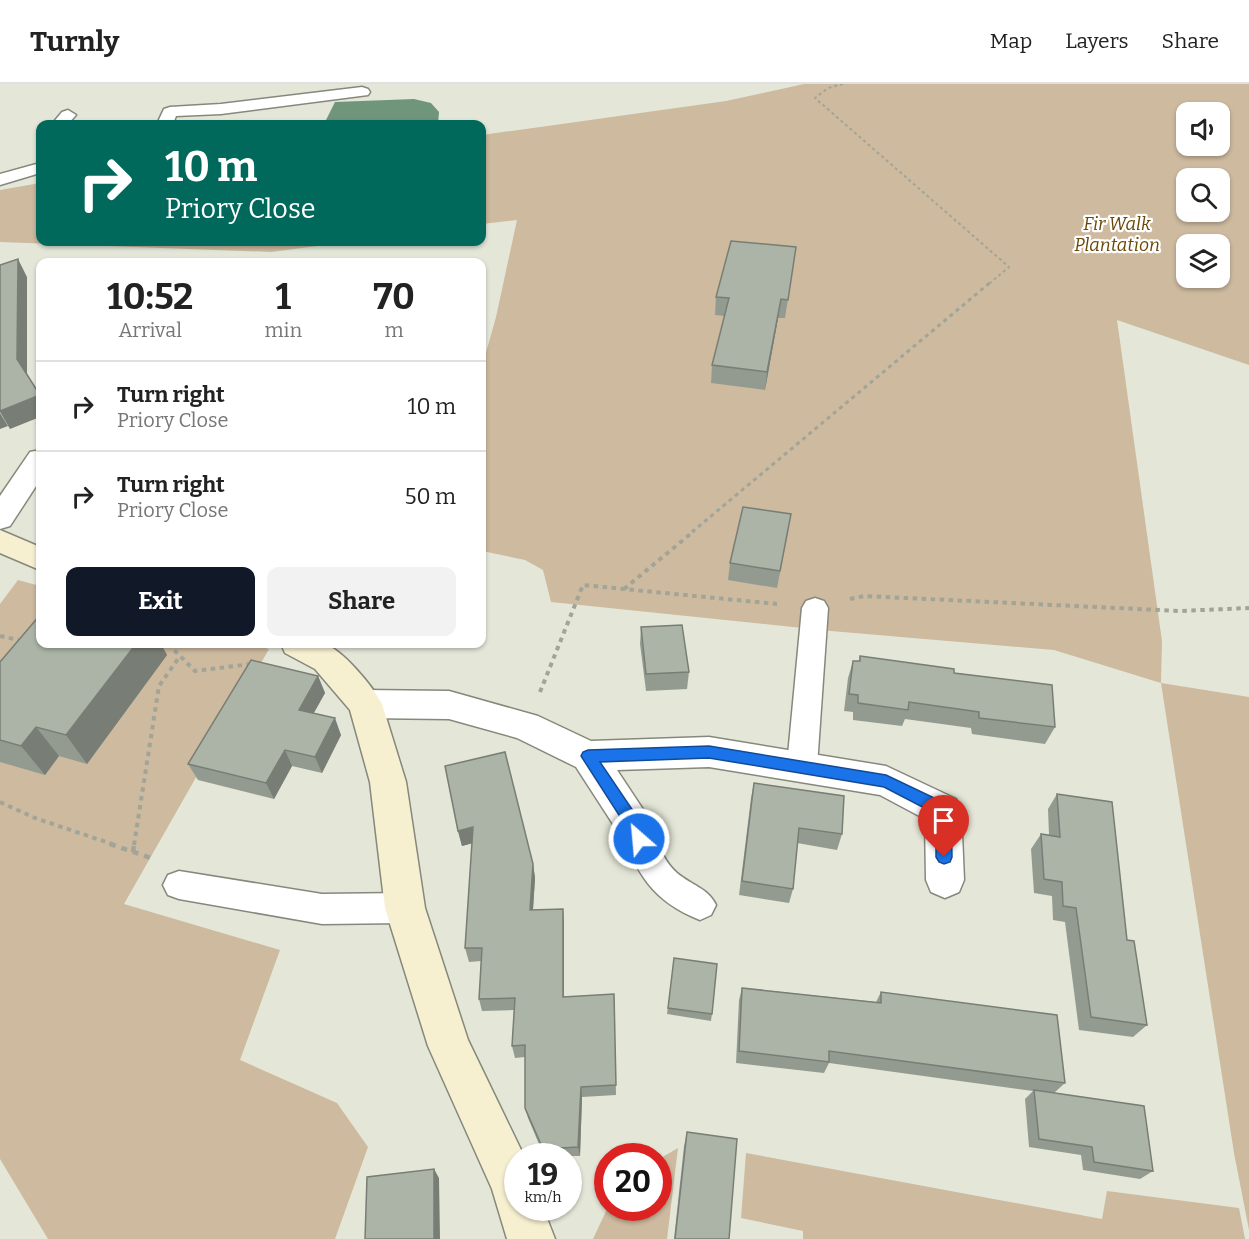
<!DOCTYPE html>
<html lang="en">
<head>
<meta charset="utf-8">
<style>
	:root { --surface:#fff; --page:#f2f2f2; --text:#222; --muted:#767676; --line:#e0e0e0; --accent:#111827 }
	body { margin:0; font-family:Bitter,serif; background:var(--page); color:var(--text); height:100vh; display:flex; flex-direction:column; font-size:22px; white-space:nowrap }
	* { box-sizing:border-box; margin:0 }
	p { font-size:20px; color:var(--muted) }
	.icon { flex:none; width:33px; height:33px; fill:none; stroke:currentColor; stroke-width:2; stroke-linecap:round; stroke-linejoin:round }
	.map { position:relative; flex:1; overflow:hidden }
	.panel { position:absolute; left:36px; top:174px; width:450px; height:390px; display:flex; flex-direction:column; background:var(--surface); border-radius:12px; box-shadow:0 2px 4px #0004 }
	.panel>* { flex:none }
	.top-card { position:absolute; left:36px; top:36px; width:450px; height:126px; border-radius:12px; box-shadow:0 2px 4px #0004; background:#00695c; color:#fff; overflow:hidden }
	.fabs { position:absolute; left:1176px; top:18px; display:grid; gap:12px }
	.fabs a { display:grid; place-items:center; width:54px; height:54px; border-radius:12px; background:var(--surface); box-shadow:0 2px 4px #0004; font-size:30px }
	.speed { position:absolute; left:504px; top:1059px; display:flex; gap:12px; font-size:30px; font-weight:700; text-align:center }
	.speed>* { display:grid; place-content:center; width:78px; height:78px; border-radius:50%; background:var(--surface); box-shadow:0 2px 4px #0004; line-height:1 }
	.speed small { font-size:15px; font-weight:400 }
	.speed .limit { border:9px solid #d22; background:#fff; color:#111 }
	.pin { position:absolute; display:grid; place-items:center; width:51px; height:51px; color:#fff; margin:-62px -26px; border-radius:50% 50% 50% 0; rotate:-45deg; box-shadow:0 0 6px #0007 }
	.pin .icon { rotate:45deg }
	.me { position:absolute; width:66px; margin:-33px; rotate:333deg; stroke-linejoin:round; filter:drop-shadow(0 0 4px #0008) }
	.turn { display:flex; align-items:center; gap:21px; height:126px; padding:0 30px; font-size:27px }
	.turn .icon { width:78px; height:78px; stroke-width:2.5 }
	.turn b { display:block; font-size:42px; line-height:51px }
	.eta { display:flex; justify-content:space-evenly; align-items:center; height:102px; text-align:center }
	.eta b { font-size:36px; font-weight:700; line-height:42px }
	.action { display:flex; gap:12px; margin-top:auto; padding:12px 30px }
	.action a { flex:1; height:69px; border-radius:12px; background:var(--accent); color:#fff; font-size:24px; font-weight:700; line-height:69px; text-align:center }
	.action a+a { background:var(--page); color:var(--text) }
	ul { padding:0; list-style:none }
	li { display:flex; align-items:center; gap:18px; height:90px; padding:0 30px; border-top:2px solid var(--line) }
	li div { flex:1 }
	li b { display:block; font-size:22px }
	li em { font-style:normal }
	header { display:flex; align-items:center; gap:36px; box-sizing:border-box; height:84px; padding:0 30px; background:var(--surface); border-bottom:2px solid var(--line) }
	header strong { font-size:28px }
	nav { display:flex; gap:33px; margin-inline-start:auto; font-size:21px }
	.map>svg:first-child { display:block }
	.green { fill:#cdba9f; fill-rule:evenodd }
	.water { fill:#6f957b }
	.lines { fill:none; stroke-linecap:round; stroke-linejoin:round }
	.lane-casing { stroke:#85887b; stroke-width:3 }
	.street-casing { stroke:#85887b; stroke-width:3 }
	.secondary-casing { stroke:#85887b; stroke-width:3 }
	.path-far3 { stroke:#a2a498; stroke-width:2; stroke-dasharray:3 3; stroke-linecap:butt }
	.path-far2 { stroke:#a2a498; stroke-width:3; stroke-dasharray:4 4; stroke-linecap:butt }
	.path-far1 { stroke:#a2a498; stroke-width:4; stroke-dasharray:4.5 4.5; stroke-linecap:butt }
	.path { stroke:#a2a498; stroke-width:4.5; stroke-dasharray:6 6; stroke-linecap:butt }
	.lane { fill:#fff; fill-rule:evenodd }
	.street { fill:#fff; fill-rule:evenodd }
	.secondary { fill:#f7f0d0; fill-rule:evenodd }
	.wall { fill:#939b90 }
	.shaded-wall { fill:#787e75 }
	.building { fill:#abb4a7; stroke:#787e75; stroke-width:1.5 }
	.route { fill:#1a73e8; stroke:#114b97; stroke-width:1.5 }
	.labels { text-anchor:middle; stroke-width:4.5; stroke-linejoin:round; paint-order:stroke }
	.far-park-label { font-size:18px; font-style:italic; fill:#694704; stroke:#fff }
</style>
</head>
<body>
<header>
<strong>Turnly</strong>
<nav><a>Map</a><a>Layers</a><a>Share</a></nav>
</header>
<div class="map">
<svg width="1249" height="1155" viewBox="0 0 1249 1155">
	<rect width="100%" height="100%" fill="#e4e7d8"/>
	<g class="green">
		<path d="M 804,0 L 1249,0 L 1249,281 L 1117,236 L 1162,557 L 1161,599 L 1249,613 L 1249,1146 L 1234,1069 L 1161,599 L 1054,566 L 831,547 L 551,518 L 543,486 L 525,476 L 482,467 L 482,283 L 496,233 L 517,136 L 482,140 L 482,51 L 726,17 ZM 1186,28 L 1220,28 L 1220,62 L 1186,62 ZM 1186,94 L 1220,94 L 1220,128 L 1186,128 ZM 1186,160 L 1220,160 L 1220,194 L 1186,194 Z"/>
		<path d="M 40,99 L 40,158 L 348,158 L 271,168 L 0,158 L 0,106 Z"/>
		<path d="M 18,496 L 40,502 L 40,560 L 250,560 L 269,565 L 124,820 L 280,866 L 240,976 L 337,1019 L 368,1063 L 335,1155 L 48,1155 L 0,1075 L 0,520 Z"/>
		<path d="M 678,1064 L 667,1155 L 593,1155 L 608,1123 L 658,1124 L 659,1075 Z"/>
		<path d="M 746,1069 L 1102,1135 L 1107,1107 L 1239,1124 L 1245,1155 L 803,1155 L 803,1147 L 741,1134 Z"/>
	</g>
	<path class="water" d="M 414,15 L 431,19 L 439,28 L 438,40 L 324,40 L 335,18 Z"/>
	<g class="lines">
		<defs>
			<g id="lane">
				<path d="M 362,3 L 368,5 L 370,8 L 368,11 L 221,30 L 176,32 L 173,40 L 157,40 L 164,25 L 170,23 L 221,20 Z"/>
				<path d="M 68,26 L 76,31 L 68,40 L 52,40 L 62,28 Z"/>
				<path d="M 40,79 L 40,89 L 0,101 L 0,90 Z"/>
				<path d="M 815,514 L 824,517 L 828,524 L 817,682 L 812,691 L 802,694 L 792,691 L 787,682 L 802,524 L 806,517 Z"/>
				<path d="M 635,729 L 646,733 C 655,751 661,775 677,789 C 691,801 708,804 716,821 L 711,831 L 700,836 C 652,817 636,789 620,742 L 624,733 Z"/>
				<path d="M 179,787 L 322,810 L 405,809 L 416,813 L 421,824 L 416,835 L 405,839 L 322,840 L 179,815 L 168,811 L 163,801 L 168,791 Z"/>
			</g>
			<g id="street">
				<path d="M 40,366 L 40,396 L 10,442 L 0,445 L 0,412 L 30,368 Z"/>
				<path d="M 365,606 L 449,607 L 538,632 L 591,657 L 709,653 L 886,682 L 956,715 L 961,726 L 964,796 L 959,808 L 945,814 L 931,808 L 926,796 L 925,735 L 880,711 L 709,683 L 617,686 L 654,742 L 648,754 L 635,758 L 622,754 L 576,683 L 517,654 L 449,635 L 365,634 L 353,630 L 348,620 L 353,610 Z"/>
			</g>
			<g id="secondary">
				<path d="M 0,446 L 40,463 L 40,486 L 0,469 Z"/>
				<path d="M 281,560 C 293,559 311,557 323,560 C 341,563 374,604 382,620 L 406,698 L 425,824 L 468,956 L 524,1072 L 518,1072 L 518,1124 L 543,1124 L 555,1155 L 507,1155 L 492,1105 L 428,962 L 385,824 L 370,698 L 350,626 L 315,585 L 285,569 Z"/>
			</g>
		</defs>
		<use href="#lane" class="lane-casing"/>
		<use href="#street" class="street-casing"/>
		<use href="#secondary" class="secondary-casing"/>
		<path class="path-far3" d="M 843,0 L 828,4 L 815,14 L 1009,183 L 990,199"/>
		<path class="path-far2" d="M 692,448 L 992,197"/>
		<g class="path-far1">
			<path d="M 624,505 L 694,447"/>
			<path d="M 850,515 L 864,512 L 1180,527 L 1249,524"/>
			<path d="M 0,552 L 23,557"/>
			<path d="M 168,560 L 195,587 L 251,580"/>
			<path d="M 540,608 L 583,501 L 777,520"/>
			<path d="M 0,718 L 35,734 L 115,761"/>
			<path d="M 134,761 L 159,602 L 180,572"/>
		</g>
		<g class="path">
			<path d="M 110,760 L 154,775"/>
			<path d="M 133,768 L 134,760"/>
		</g>
		<use href="#lane" class="lane"/>
		<use href="#street" class="street"/>
		<use href="#secondary" class="secondary"/>
	</g>
	<g class="wall">
		<path d="M 796,163 L 785,234 L 778,234 L 765,306 L 711,299 L 712,281 L 725,232 L 715,231 L 716,213 Z"/>
		<path d="M 788,448 L 777,504 L 728,496 L 730,479 Z"/>
		<path d="M 641,543 L 689,588 L 687,605 L 646,607 L 640,560 Z"/>
		<path d="M 40,560 L 161,560 L 167,571 L 87,680 L 59,672 L 45,691 L 0,678 L 0,578 Z"/>
		<path d="M 860,572 L 954,589 L 1055,643 L 1045,660 L 972,650 L 971,644 L 905,635 L 902,642 L 853,636 L 853,628 L 844,627 L 848,594 L 853,577 L 859,577 Z"/>
		<path d="M 318,592 L 325,609 L 313,630 L 341,651 L 322,689 L 292,682 L 274,715 L 198,696 L 188,680 Z"/>
		<path d="M 754,699 L 842,750 L 837,766 L 797,759 L 793,805 L 789,819 L 739,811 L 751,714 Z"/>
		<path d="M 1057,710 L 1127,856 L 1147,941 L 1133,953 L 1079,946 L 1065,838 L 1053,836 L 1052,812 L 1034,809 L 1031,765 L 1041,750 L 1049,751 L 1048,725 Z"/>
		<path d="M 458,747 L 533,780 L 535,794 L 533,826 L 564,839 L 564,913 L 614,910 L 616,1011 L 582,1013 L 580,1072 L 544,1072 L 528,1034 L 525,1024 L 525,973 L 515,974 L 512,962 L 514,926 L 482,927 L 479,915 L 481,877 L 469,878 L 465,864 L 472,759 L 462,762 Z"/>
		<path d="M 674,874 L 712,930 L 711,937 L 667,930 Z"/>
		<path d="M 742,904 L 876,918 L 881,908 L 1065,999 L 1054,1009 L 1153,1087 L 1140,1095 L 1083,1086 L 1081,1071 L 1029,1063 L 1025,1015 L 1033,1007 L 829,979 L 824,989 L 736,979 L 739,916 Z"/>
		<path d="M 687,1048 L 729,1155 L 674,1155 L 684,1062 Z"/>
	</g>
	<g class="shaded-wall">
		<path d="M 18,175 L 27,193 L 27,293 L 17,275 Z"/>
		<path d="M 781,215 L 778,234 L 765,306 L 767,288 Z"/>
		<path d="M 40,311 L 40,333 L 10,345 L 0,328 L 0,327 Z"/>
		<path d="M 0,329 L 8,342 L 0,345 Z"/>
		<path d="M 136,560 L 161,560 L 167,571 L 87,680 L 66,651 Z"/>
		<path d="M 318,592 L 325,609 L 306,643 L 299,626 Z"/>
		<path d="M 335,634 L 341,651 L 322,689 L 315,673 Z"/>
		<path d="M 36,643 L 59,672 L 45,691 L 21,662 Z"/>
		<path d="M 285,666 L 292,682 L 274,715 L 266,699 Z"/>
		<path d="M 473,743 L 477,758 L 462,762 L 458,747 Z"/>
		<path d="M 533,780 L 535,794 L 532,840 L 530,826 Z"/>
		<path d="M 563,825 L 564,839 L 564,925 L 563,913 Z"/>
		<path d="M 581,1003 L 582,1013 L 580,1072 L 578,1063 Z"/>
		<path d="M 434,1085 L 439,1094 L 440,1155 L 434,1155 Z"/>
	</g>
	<g class="building">
		<path d="M 731,157 L 796,163 L 788,216 L 781,215 L 767,288 L 712,281 L 729,214 L 716,213 Z"/>
		<path d="M 18,175 L 17,275 L 40,311 L 0,327 L 0,181 Z"/>
		<path d="M 743,423 L 791,430 L 780,487 L 730,479 Z"/>
		<path d="M 40,531 L 40,560 L 136,560 L 66,651 L 36,643 L 21,662 L 0,656 L 0,578 Z"/>
		<path d="M 682,541 L 689,588 L 646,590 L 641,543 Z"/>
		<path d="M 860,572 L 954,585 L 954,589 L 1052,601 L 1055,643 L 979,634 L 979,628 L 909,618 L 908,626 L 858,619 L 858,611 L 849,610 L 853,577 L 860,577 Z"/>
		<path d="M 251,576 L 318,592 L 299,626 L 335,634 L 315,673 L 285,666 L 266,699 L 188,680 Z"/>
		<path d="M 505,668 L 533,780 L 530,826 L 563,825 L 563,913 L 614,910 L 616,1001 L 581,1003 L 578,1063 L 543,1065 L 525,1024 L 525,961 L 512,962 L 515,914 L 479,915 L 482,864 L 465,864 L 473,743 L 458,747 L 445,682 Z"/>
		<path d="M 754,699 L 844,712 L 842,750 L 799,744 L 793,805 L 742,797 Z"/>
		<path d="M 1057,710 L 1112,718 L 1127,856 L 1134,857 L 1147,941 L 1091,933 L 1076,824 L 1063,822 L 1062,798 L 1044,795 L 1041,750 L 1060,753 Z"/>
		<path d="M 674,874 L 717,880 L 712,930 L 668,924 Z"/>
		<path d="M 742,904 L 881,919 L 881,908 L 1057,931 L 1065,999 L 829,967 L 829,978 L 739,967 Z"/>
		<path d="M 1034,1006 L 1144,1022 L 1153,1087 L 1094,1078 L 1092,1063 L 1039,1055 Z"/>
		<path d="M 687,1048 L 737,1055 L 729,1155 L 675,1155 Z"/>
		<path d="M 434,1085 L 434,1155 L 365,1155 L 367,1093 Z"/>
	</g>
	<path class="route" d="M 709,662 L 886,691 L 949,721 L 951,726 L 952,773 L 950,778 L 944,780 L 939,778 L 936,773 L 936,730 L 884,703 L 709,674 L 600,678 L 640,737 L 647,755 L 645,760 L 639,762 L 634,760 L 628,745 L 581,672 L 583,668 L 588,666 Z"/>
	<g class="labels">
		<g class="far-park-label">
			<text x="1117" y="146">Fir Walk<tspan x="1117" dy="21">Plantation</tspan></text>
		</g>
	</g>
</svg>
<div class="fabs">
<a><svg class="icon" aria-label="sound" viewBox="0 0 24 24"><path d="M4 9h4l5-4v14l-5-4H4zM17 9q2 3 0 6"/></svg></a>
<a><svg class="icon" aria-label="search" viewBox="0 0 24 24"><circle cx="10" cy="10" r="6"/><path d="M15 15l6 6"/></svg></a>
<a><svg class="icon" aria-label="layers" viewBox="0 0 24 24"><path d="M12 4l9 5-9 5-9-5zM3 14l9 5 9-5"/></svg></a>
</div>
<div class="speed"><div>19<small>km/h</small></div><div class="limit">20</div></div>
<div class="pin" style="left:944px;top:773px;background:#d93025"><svg class="icon" aria-label="arrive" viewBox="0 0 24 24"><path d="M6 21V4h12l-3 4 3 4H6"/></svg></div>
<svg class="me" style="left:639px;top:755px" viewBox="-20 -20 40 40"><circle r="17" fill="#1a73e8" stroke="#fff" stroke-width="3"/><path d="M0-11L8 9 0 5-8 9z" fill="#fff"/></svg>
<div class="top-card">
<div class="turn"><svg class="icon" aria-label="right" viewBox="0 0 24 24"><path d="M7 20v-9h11M14 6l5 5-5 5"/></svg><div><b>10 m</b>Priory Close</div></div>
</div>
<section class="panel">
<div class="eta">
<div><b>10:52</b><p>Arrival</p></div>
<div><b>1</b><p>min</p></div>
<div><b>70</b><p>m</p></div>
</div>
<ul>
<li><svg class="icon" aria-label="right" viewBox="0 0 24 24"><path d="M7 20v-9h11M14 6l5 5-5 5"/></svg><div><b>Turn right</b><p>Priory Close</p></div><em>10 m</em></li>
<li><svg class="icon" aria-label="right" viewBox="0 0 24 24"><path d="M7 20v-9h11M14 6l5 5-5 5"/></svg><div><b>Turn right</b><p>Priory Close</p></div><em>50 m</em></li>
</ul>
<div class="action"><a>Exit</a><a>Share</a></div>
</section>
</div>
</body>
</html>
